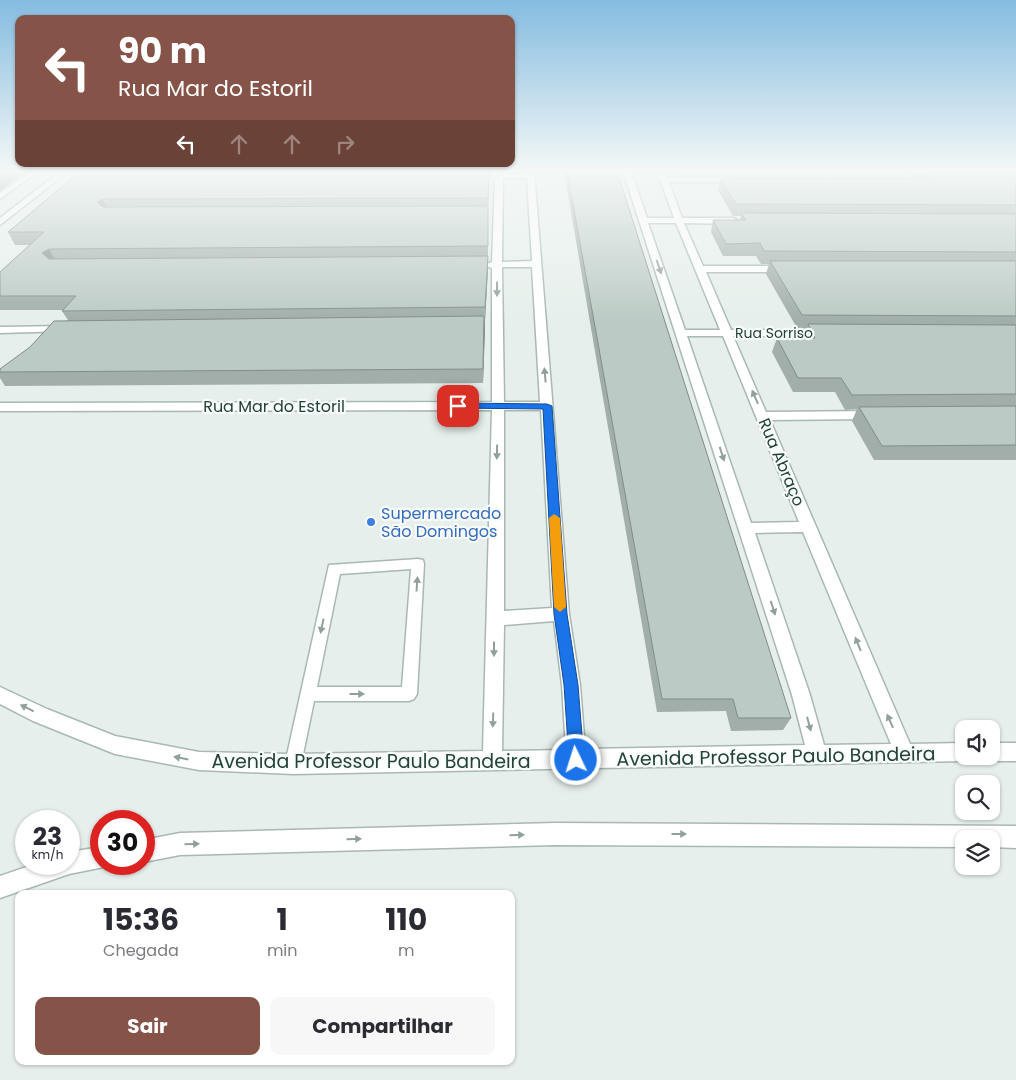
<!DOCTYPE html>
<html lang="pt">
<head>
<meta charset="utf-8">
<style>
	:root { --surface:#fff; --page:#f7f7f7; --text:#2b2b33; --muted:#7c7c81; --accent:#855347 }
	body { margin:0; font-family:Poppins,sans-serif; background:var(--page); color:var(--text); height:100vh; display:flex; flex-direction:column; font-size:19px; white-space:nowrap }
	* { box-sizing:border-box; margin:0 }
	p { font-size:16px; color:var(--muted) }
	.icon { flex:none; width:28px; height:28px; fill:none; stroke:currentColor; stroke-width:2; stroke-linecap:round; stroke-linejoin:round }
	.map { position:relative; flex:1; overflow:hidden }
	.drawer { position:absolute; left:15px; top:890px; width:500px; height:175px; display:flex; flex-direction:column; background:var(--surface); border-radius:10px; box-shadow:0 1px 4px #0004 }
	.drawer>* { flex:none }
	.top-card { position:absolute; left:15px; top:15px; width:500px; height:152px; border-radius:10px; box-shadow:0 1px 4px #0004; background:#855347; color:#fff; overflow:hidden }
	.controls { position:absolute; left:955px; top:720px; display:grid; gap:10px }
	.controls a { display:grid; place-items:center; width:45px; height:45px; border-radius:10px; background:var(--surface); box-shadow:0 1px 4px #0004; font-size:25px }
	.speed { position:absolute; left:15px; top:810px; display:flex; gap:10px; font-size:25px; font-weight:700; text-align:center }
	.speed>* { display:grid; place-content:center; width:65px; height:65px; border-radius:50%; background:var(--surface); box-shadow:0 1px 4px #0004; line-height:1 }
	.speed small { font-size:12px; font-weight:400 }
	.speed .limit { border:8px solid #d22; background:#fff; color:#111 }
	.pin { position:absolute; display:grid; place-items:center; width:42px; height:42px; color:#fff; margin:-21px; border-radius:10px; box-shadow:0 2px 8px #0006 }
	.me { position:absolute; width:55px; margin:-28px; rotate:356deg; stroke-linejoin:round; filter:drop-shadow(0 0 4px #0008) }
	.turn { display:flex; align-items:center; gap:18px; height:105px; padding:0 20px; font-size:22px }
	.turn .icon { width:65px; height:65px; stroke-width:2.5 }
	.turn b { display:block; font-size:35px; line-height:42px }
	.lanes { display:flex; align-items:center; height:48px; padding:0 20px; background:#0003; justify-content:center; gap:25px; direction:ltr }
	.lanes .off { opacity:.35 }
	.eta { display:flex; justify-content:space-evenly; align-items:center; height:85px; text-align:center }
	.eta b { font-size:30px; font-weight:700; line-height:35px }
	.action { display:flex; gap:10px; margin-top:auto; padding:10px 20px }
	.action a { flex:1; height:58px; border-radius:10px; background:var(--accent); color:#fff; font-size:20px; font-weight:700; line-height:58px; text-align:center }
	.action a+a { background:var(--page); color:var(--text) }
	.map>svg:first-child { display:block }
	.green { fill:#bfe0c8 }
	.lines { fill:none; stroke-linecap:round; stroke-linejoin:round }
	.service-casing { stroke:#a8b8b2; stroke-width:3 }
	.minor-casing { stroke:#a8b8b2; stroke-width:3 }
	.service { fill:#fff; fill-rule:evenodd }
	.minor { fill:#fff; fill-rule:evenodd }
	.wall { fill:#a1aea9 }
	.shaded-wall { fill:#838d89 }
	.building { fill:#bbcac4; stroke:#838d89 }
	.oneway { fill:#92a09c }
	.route { fill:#1a73e8; stroke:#114b97 }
	.slow { fill:#f59e0b }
	.shop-dot { fill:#3f7fe0; stroke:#f7fbf9; stroke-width:2 }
	.labels { text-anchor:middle; stroke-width:4.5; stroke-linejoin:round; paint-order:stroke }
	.far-street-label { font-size:14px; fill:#24423a; stroke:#f7fbf9 }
	.street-label { font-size:16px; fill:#24423a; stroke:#f7fbf9 }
	.shop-label { font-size:16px; fill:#366cbe; stroke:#f7fbf9; text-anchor:start }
	.near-street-label { font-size:19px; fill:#24423a; stroke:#f7fbf9 }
</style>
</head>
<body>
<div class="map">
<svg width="1016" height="1080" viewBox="0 0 1016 1080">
	<rect width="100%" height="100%" fill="#e6efeb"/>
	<path class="green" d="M 674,171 L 901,171 L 910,179 L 682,179 L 677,178 Z"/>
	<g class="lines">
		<defs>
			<path id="service" d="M 418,559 L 423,560 L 424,564 L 417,694 L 414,699 L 409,701 L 314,701 L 301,764 L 299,770 L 293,772 L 287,770 L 285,764 L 329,565 ZM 411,569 L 402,687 L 317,687 L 340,574 Z"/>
			<g id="minor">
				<path d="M 31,171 L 39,171 L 0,199 L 0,193 Z"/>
				<path d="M 61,171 L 69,171 L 0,225 L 0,218 Z"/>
				<path d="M 496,171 L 502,171 L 503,174 L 526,174 L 527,171 L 534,171 L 569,614 L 580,685 L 585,749 L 805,745 L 792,695 L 623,171 L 631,171 L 647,218 L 674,218 L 657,171 L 664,171 L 667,178 L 741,178 L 745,180 L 741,182 L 669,182 L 682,218 L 734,218 L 738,221 L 734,224 L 684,223 L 703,266 L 788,266 L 793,269 L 788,272 L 706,272 L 731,330 L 825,330 L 830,333 L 825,336 L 733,336 L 766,412 L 874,411 L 880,415 L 874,419 L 770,420 L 910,744 L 964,743 L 964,756 L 972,756 L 971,759 L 964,761 L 293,774 L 199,770 L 115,754 L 33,721 L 0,704 L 0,687 L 47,709 L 115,736 L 199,752 L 293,754 L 483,751 L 492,410 L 0,411 L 0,403 L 492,402 L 492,268 L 482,265 L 492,262 L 495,178 L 485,176 L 495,174 ZM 503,178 L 527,178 L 532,261 L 502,262 ZM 648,223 L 676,223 L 720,330 L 685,330 ZM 502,267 L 532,267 L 540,402 L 504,402 ZM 687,336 L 723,336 L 799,522 L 751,523 ZM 504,410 L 541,410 L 552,608 L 504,611 ZM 803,532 L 891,744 L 824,745 L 810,695 L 755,533 ZM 554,621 L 562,685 L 566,750 L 502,751 L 504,625 Z"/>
				<path d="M 65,326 L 69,327 L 69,331 L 0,333 L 0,327 Z"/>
				<path d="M 991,743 L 1016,743 L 1016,761 L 991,761 L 984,759 L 983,756 L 991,756 Z"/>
				<path d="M 555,823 L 1016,826 L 1016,848 L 991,847 L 991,839 L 964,839 L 964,847 L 555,845 L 180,855 L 144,862 L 144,840 L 180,833 Z"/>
				<path d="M 101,847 L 101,864 L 109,864 L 109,866 L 69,874 L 0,898 L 0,876 L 35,864 L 69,864 L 69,852 Z"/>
			</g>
		</defs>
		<use href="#service" class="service-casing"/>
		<use href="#minor" class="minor-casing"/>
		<use href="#service" class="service"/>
		<use href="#minor" class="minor"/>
	</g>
	<g class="wall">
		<path d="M 81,171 L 490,171 L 488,210 L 488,269 L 485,320 L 483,383 L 5,386 L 0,378 L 0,369 L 68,320 L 62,311 L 64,310 L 0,310 L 0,272 L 30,245 L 15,245 L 8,232 Z"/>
		<path d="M 564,171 L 617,171 L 791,718 L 783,730 L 731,731 L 726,711 L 657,712 Z"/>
		<path d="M 906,171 L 1016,171 L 1016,460 L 874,460 L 852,421 L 857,409 L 845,410 L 835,392 L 793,392 L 772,352 L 777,338 L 802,338 L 806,328 L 797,328 L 766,274 L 769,264 L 761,264 L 756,256 L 723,256 L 711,232 L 713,220 L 740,220 L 741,216 L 733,216 L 718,190 L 720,179 L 926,178 L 914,178 Z"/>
	</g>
	<g class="shaded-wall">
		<path d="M 6,171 L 19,171 L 21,175 L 0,191 L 0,175 Z"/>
		<path d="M 489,171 L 489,180 L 488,210 L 488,198 Z"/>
		<path d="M 103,199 L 108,211 L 97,202 Z"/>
		<path d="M 49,249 L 56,262 L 49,266 L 42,253 Z"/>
		<path d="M 488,256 L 488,269 L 485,320 L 485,307 Z"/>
		<path d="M 484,316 L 485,330 L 483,383 L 483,369 Z"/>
	</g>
	<g class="building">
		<path d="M 0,171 L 6,171 L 0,175 Z"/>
		<path d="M 81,171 L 489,171 L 488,198 L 103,199 L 97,202 L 103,207 L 488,206 L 488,246 L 49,249 L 42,253 L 49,259 L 488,256 L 485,307 L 62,311 L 76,296 L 0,296 L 0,272 L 44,232 L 8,232 Z"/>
		<path d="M 567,171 L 617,171 L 791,718 L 738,718 L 733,699 L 662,699 Z"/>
		<path d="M 928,174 L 1016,174 L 1016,205 L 736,204 L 720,179 L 933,178 Z"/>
		<path d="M 741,213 L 1016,214 L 1016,252 L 764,251 L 760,243 L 726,244 L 713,220 L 746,220 Z"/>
		<path d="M 770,261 L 1016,261 L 1016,316 L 802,315 Z"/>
		<path d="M 484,316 L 483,369 L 0,372 L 0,369 L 30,347 L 54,321 Z"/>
		<path d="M 808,324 L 1016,325 L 1016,394 L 852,395 L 841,378 L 798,378 L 777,338 L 815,338 Z"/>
		<path d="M 1016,406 L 1016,445 L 882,446 L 859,407 Z"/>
	</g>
	<defs><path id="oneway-solid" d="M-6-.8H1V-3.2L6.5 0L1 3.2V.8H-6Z" transform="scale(1.25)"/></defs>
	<g class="oneway">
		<use href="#oneway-solid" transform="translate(659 267) rotate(71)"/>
		<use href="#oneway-solid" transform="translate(497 289) rotate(90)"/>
		<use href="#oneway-solid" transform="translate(545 375) rotate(-95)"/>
		<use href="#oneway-solid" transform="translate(755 397) rotate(-114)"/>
		<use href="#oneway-solid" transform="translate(497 452) rotate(91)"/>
		<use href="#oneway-solid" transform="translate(722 454) rotate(72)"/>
		<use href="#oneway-solid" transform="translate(417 584) rotate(-86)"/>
		<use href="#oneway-solid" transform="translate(773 608) rotate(72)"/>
		<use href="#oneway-solid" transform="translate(322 626) rotate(102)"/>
		<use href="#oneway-solid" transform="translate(858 644) rotate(-112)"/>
		<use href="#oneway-solid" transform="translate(494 649) rotate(90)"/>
		<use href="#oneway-solid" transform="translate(357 694)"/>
		<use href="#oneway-solid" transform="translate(27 708) rotate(-154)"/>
		<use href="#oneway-solid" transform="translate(493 720) rotate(92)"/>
		<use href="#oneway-solid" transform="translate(890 721) rotate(-114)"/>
		<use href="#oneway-solid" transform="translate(809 724) rotate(75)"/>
		<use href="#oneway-solid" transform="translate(181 758) rotate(-169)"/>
		<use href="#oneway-solid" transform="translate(679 834)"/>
		<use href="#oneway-solid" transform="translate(517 835) rotate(-2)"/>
		<use href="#oneway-solid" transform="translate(354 839) rotate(-2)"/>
		<use href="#oneway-solid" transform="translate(192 844) rotate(-2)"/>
	</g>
	<linearGradient id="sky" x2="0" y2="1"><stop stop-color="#84bce0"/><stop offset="0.53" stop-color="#f4f8f6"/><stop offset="1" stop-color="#f4f8f6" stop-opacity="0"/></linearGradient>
	<rect width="1016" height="322" fill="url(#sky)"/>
	<path class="route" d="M 458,403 L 547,404 L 552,406 L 567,614 L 578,685 L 584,760 L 581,765 L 576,768 L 571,765 L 569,760 L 564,685 L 554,614 L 543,409 L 455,408 L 455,404 Z"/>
	<path class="slow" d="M 554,514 L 560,518 L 566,607 L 560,612 L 554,607 L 549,518 Z"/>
	<circle class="shop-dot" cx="371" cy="522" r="5"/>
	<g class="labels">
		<g class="far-street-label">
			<text x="774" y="338">Rua Sorriso</text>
		</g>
		<g class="street-label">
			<text x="274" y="412">Rua Mar do Estoril</text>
			<text transform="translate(782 462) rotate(67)" y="6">Rua Abraço</text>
		</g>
		<g class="shop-label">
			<text x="381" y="519">Supermercado<tspan x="381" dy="18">São Domingos</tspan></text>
		</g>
		<g class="near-street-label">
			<text transform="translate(776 756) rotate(-1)" y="7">Avenida Professor Paulo Bandeira</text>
			<text x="371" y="768">Avenida Professor Paulo Bandeira</text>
		</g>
	</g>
</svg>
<div class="controls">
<a><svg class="icon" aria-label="sound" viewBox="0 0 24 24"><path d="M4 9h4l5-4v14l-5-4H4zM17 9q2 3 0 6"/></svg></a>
<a><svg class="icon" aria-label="search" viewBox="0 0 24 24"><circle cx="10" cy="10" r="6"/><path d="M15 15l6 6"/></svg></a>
<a><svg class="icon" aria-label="layers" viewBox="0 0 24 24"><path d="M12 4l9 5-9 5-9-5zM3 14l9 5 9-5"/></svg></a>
</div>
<div class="speed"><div>23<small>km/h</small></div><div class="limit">30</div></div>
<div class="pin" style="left:458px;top:406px;background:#d93025"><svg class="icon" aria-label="arrive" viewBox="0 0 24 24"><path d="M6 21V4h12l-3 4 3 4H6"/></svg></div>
<svg class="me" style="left:576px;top:760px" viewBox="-20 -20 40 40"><circle r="17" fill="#1a73e8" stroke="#fff" stroke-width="3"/><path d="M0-11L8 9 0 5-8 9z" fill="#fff"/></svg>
<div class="top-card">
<div class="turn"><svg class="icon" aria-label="left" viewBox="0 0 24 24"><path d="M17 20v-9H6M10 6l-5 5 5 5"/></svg><div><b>90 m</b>Rua Mar do Estoril</div></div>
<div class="lanes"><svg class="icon" aria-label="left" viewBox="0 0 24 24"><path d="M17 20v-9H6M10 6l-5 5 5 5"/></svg><svg class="icon off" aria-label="ahead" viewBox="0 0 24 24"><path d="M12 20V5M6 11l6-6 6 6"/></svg><svg class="icon off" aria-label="ahead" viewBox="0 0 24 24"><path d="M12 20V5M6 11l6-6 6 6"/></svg><svg class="icon off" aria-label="right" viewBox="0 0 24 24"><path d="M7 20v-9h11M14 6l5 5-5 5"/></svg></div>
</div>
<section class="drawer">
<div class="eta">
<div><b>15:36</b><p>Chegada</p></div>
<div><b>1</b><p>min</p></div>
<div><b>110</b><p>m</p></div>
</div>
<div class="action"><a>Sair</a><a>Compartilhar</a></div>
</section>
</div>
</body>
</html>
